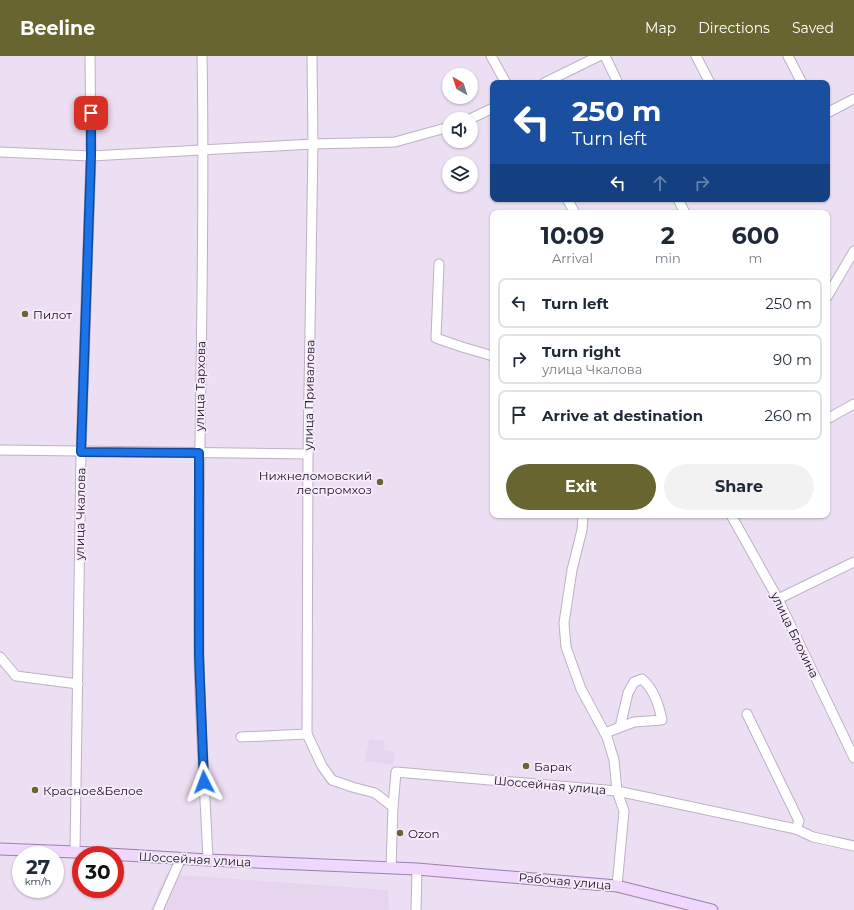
<!DOCTYPE html>
<meta charset="utf-8">
<style>
body{margin:0;font-family:Montserrat,sans-serif;background:#f2f2f3;color:#1f2937;height:100vh;display:flex;flex-direction:column;font-size:15px;white-space:nowrap}
*{box-sizing:border-box;margin:0}
p{font-size:13px;color:#747a83}
.icon{flex:none;width:22px;height:22px;fill:none;stroke:currentColor;stroke-width:2;stroke-linecap:round;stroke-linejoin:round}
.map{position:relative;flex:1;overflow:hidden}
.details{position:absolute;left:490px;top:154px;width:340px;height:308px;display:flex;flex-direction:column;background:#fff;border-radius:8px;box-shadow:0 1px 3px #0004}
.details>*{flex:none}
.hud{position:absolute;left:490px;top:24px;width:340px;height:122px;border-radius:8px;box-shadow:0 1px 3px #0004;background:#1a4fa0;color:#fff;overflow:hidden}
.needle{width:26px;rotate:321deg}
.fabs{position:absolute;left:442px;top:12px;display:grid;gap:8px}
.fabs a{display:grid;place-items:center;width:36px;height:36px;border-radius:50%;background:#fff;box-shadow:0 1px 3px #0004;font-size:20px}
.speed{position:absolute;left:12px;top:790px;display:flex;gap:8px;font-size:20px;font-weight:700;text-align:center}
.speed>*{display:grid;place-content:center;width:52px;height:52px;border-radius:50%;background:#fff;box-shadow:0 1px 3px #0004;line-height:1}
.speed small{font-size:10px;font-weight:400}
.speed .limit{border:6px solid #d22;background:#fff;color:#111}
.pin{position:absolute;display:grid;place-items:center;width:34px;height:34px;color:#fff;margin:-17px;border-radius:8px;box-shadow:0 2px 6px #0006}
.me{position:absolute;width:44px;margin:-22px;rotate:357deg;stroke-linejoin:round;filter:drop-shadow(0 0 3px #0008)}
.turn{display:flex;align-items:center;gap:14px;height:84px;padding:0 16px;font-size:18px}
.turn .icon{width:52px;height:52px;stroke-width:2.5}
.turn b{display:block;font-size:28px;line-height:34px}
.lanes{display:flex;align-items:center;height:38px;padding:0 16px;background:#0003;justify-content:center;gap:20px;direction:ltr}
.lanes .off{opacity:.35}
.eta{display:flex;justify-content:space-evenly;align-items:center;height:68px;text-align:center}
.eta b{font-size:24px;font-weight:700;line-height:28px}
.cta{display:flex;gap:8px;margin-top:auto;padding:8px 16px}
.cta a{flex:1;height:46px;border-radius:24px;background:#696531;color:#fff;font-size:16px;font-weight:700;line-height:46px;text-align:center}
.cta a+a{background:#f2f2f3;color:#1f2937}
ul{padding:0;list-style:none}
li{display:flex;align-items:center;gap:12px;height:50px;margin:0 8px 6px;padding:0 8px;border:2px solid #e0e1e3;border-radius:8px}
li div{flex:1}
li b{display:block;font-size:15px}
li em{font-style:normal}
header{display:flex;align-items:center;gap:24px;box-sizing:border-box;height:56px;padding:0 20px;background:#696531;color:#fff}
header strong{font-size:19px}
nav{display:flex;gap:22px;margin-inline-start:auto;font-size:14px}
.map>svg:first-child{display:block}
.built{fill:#e7d5f0}
.lines{fill:none;stroke-linecap:round;stroke-linejoin:round}
.minor-casing{stroke:#bdb0c4;stroke-width:11}
.major-casing{stroke:#9c80ab;stroke-width:13}
.minor{stroke:#fff;stroke-width:9}
.major{stroke:#f0d7fc;stroke-width:11}
.route-casing{stroke:#114b97;stroke-width:10}
.route{stroke:#1a73e8;stroke-width:7}
.poi-dot{fill:#696531;stroke:#f8edfe;stroke-width:1.5}
.labels{text-anchor:middle;dominant-baseline:central;stroke-width:3.5;stroke-linejoin:round;paint-order:stroke}
.poi-label{font-size:12px;fill:#141017;stroke:#f8edfe;text-anchor:start}
.street-label{font-size:12px;fill:#141017;stroke:#f8edfe}
</style>
<header>
<strong>Beeline</strong>
<nav><a>Map</a><a>Directions</a><a>Saved</a></nav>
</header>
<div class="map">
<svg width="854" height="854" viewBox="0 0 854 854">
<rect width="100%" height="100%" fill="#eddff3"/>
<g class="built">
<path d="M369,683l16,2 -1,9 11,2 -2,13 -28,-4z"/>
<path d="M166,818l222,16 1,20h-239z"/>
</g>
<g class="lines">
<g class="minor-casing">
<g id="minor">
<path d="M202,0c4,199 -5,399 -3,598 1,69 6,138 9,206"/>
<path d="M491,0l15,27"/>
<path d="M605,0l13,27"/>
<path d="M696,0l14,27"/>
<path d="M788,0l14,27"/>
<path d="M544,27l55,-27"/>
<path d="M827,57l27,-14"/>
<path d="M470,63l23,-11"/>
<path d="M0,96l91,4 222,-12 82,-2 54,-15"/>
<path d="M567,143l8,14"/>
<path d="M678,143l7,14"/>
<path d="M439,208l-3,74 26,9 31,9"/>
<path d="M827,241l27,-46"/>
<path d="M827,363l27,-15"/>
<path d="M0,394l308,4"/>
<path d="M583,459l-1,15 -10,40 -8,53 2,24 15,42 26,48 7,23 3,31 7,20 -7,75"/>
<path d="M731,459l47,84 76,159"/>
<path d="M778,543l76,-37"/>
<path d="M0,601l16,19 62,8"/>
<path d="M747,658l52,107 -3,8"/>
<path d="M605,677l29,-11 28,-2c-3,-15 -8,-31 -20,-41l-8,3 -6,11 -8,34"/>
<path d="M307,678l1,-280 5,-310 -1,-88"/>
<path d="M241,681l66,-3 15,32 10,14 20,7 23,6 18,14"/>
<path d="M75,796l6,-400 10,-296 -1,-100"/>
<path d="M391,812l2,-61 3,-35 221,19 179,38 17,8 41,9"/>
<path d="M158,854l23,-52"/>
<path d="M416,854l1,-41"/>
</g>
</g>
<g class="major-casing">
<path id="major" d="M0,793l75,3 133,8 209,9 200,17 95,24"/>
</g>
<use href="#minor" class="minor"/>
<use href="#major" class="major"/>
</g>
<g class="lines">
<g class="route-casing">
<path id="route" d="M91,57v43l-10,296 118,1v203l5,126"/>
</g>
<use href="#route" class="route"/>
</g>
<g class="poi-dot">
<circle cx="25" cy="258" r="4"/>
<circle cx="380" cy="426" r="4"/>
<circle cx="526" cy="710" r="4"/>
<circle cx="35" cy="734" r="4"/>
<circle cx="400" cy="777" r="4"/>
</g>
<g class="labels">
<g class="poi-label">
<text x="33" y="258">Пилот</text>
<text x="372" y="419" text-anchor="end">Нижнеломовский<tspan x="372" dy="14">леспромхоз</tspan></text>
<text x="534" y="710">Барак</text>
<text x="43" y="734">Красное&amp;Белое</text>
<text x="408" y="777">Ozon</text>
</g>
<g class="street-label">
<text transform="translate(200 330) rotate(-89)">улица Тархова</text>
<text transform="translate(309 339) rotate(-89)">улица Привалова</text>
<text transform="translate(80 458) rotate(-89)">улица Чкалова</text>
<text transform="translate(795 579) rotate(64)">улица Блохина</text>
<text transform="translate(550 729) rotate(5)">Шоссейная улица</text>
<text transform="translate(195 803) rotate(3)">Шоссейная улица</text>
<text transform="translate(565 825) rotate(5)">Рабочая улица</text>
</g>
</g>
</svg>
<div class="fabs">
<a><svg class="needle" viewBox="-14 -14 28 28"><path d="M0-13l5 13h-10z" fill="#e53935"/><path d="M0 13l5-13h-10z" fill="#747a83"/></svg></a>
<a><svg class="icon" aria-label="sound" viewBox="0 0 24 24"><path d="M4 9h4l5-4v14l-5-4H4zM17 9q2 3 0 6"/></svg></a>
<a><svg class="icon" aria-label="layers" viewBox="0 0 24 24"><path d="M12 4l9 5-9 5-9-5zM3 14l9 5 9-5"/></svg></a>
</div>
<div class="speed"><div>27<small>km/h</small></div><div class="limit">30</div></div>
<div class="pin" style="left:91px;top:57px;background:#d93025"><svg class="icon" aria-label="arrive" viewBox="0 0 24 24"><path d="M6 21V4h12l-3 4 3 4H6"/></svg></div>
<svg class="me" style="left:204px;top:726px" viewBox="-20 -20 40 40"><path d="M0-17L14 15 0 8-14 15z" fill="#1a73e8" stroke="#fff" stroke-width="4"/></svg>
<div class="hud">
<div class="turn"><svg class="icon" aria-label="left" viewBox="0 0 24 24"><path d="M17 20v-9H6M10 6l-5 5 5 5"/></svg><div><b>250 m</b>Turn left</div></div>
<div class="lanes"><svg class="icon" aria-label="left" viewBox="0 0 24 24"><path d="M17 20v-9H6M10 6l-5 5 5 5"/></svg><svg class="icon off" aria-label="ahead" viewBox="0 0 24 24"><path d="M12 20V5M6 11l6-6 6 6"/></svg><svg class="icon off" aria-label="right" viewBox="0 0 24 24"><path d="M7 20v-9h11M14 6l5 5-5 5"/></svg></div>
</div>
<section class="details">
<div class="eta">
<div><b>10:09</b><p>Arrival</p></div>
<div><b>2</b><p>min</p></div>
<div><b>600</b><p>m</p></div>
</div>
<ul>
<li><svg class="icon" aria-label="left" viewBox="0 0 24 24"><path d="M17 20v-9H6M10 6l-5 5 5 5"/></svg><div><b>Turn left</b></div><em>250 m</em></li>
<li><svg class="icon" aria-label="right" viewBox="0 0 24 24"><path d="M7 20v-9h11M14 6l5 5-5 5"/></svg><div><b>Turn right</b><p>улица Чкалова</p></div><em>90 m</em></li>
<li><svg class="icon" aria-label="arrive" viewBox="0 0 24 24"><path d="M6 21V4h12l-3 4 3 4H6"/></svg><div><b>Arrive at destination</b></div><em>260 m</em></li>
</ul>
<div class="cta"><a>Exit</a><a>Share</a></div>
</section>
</div>
